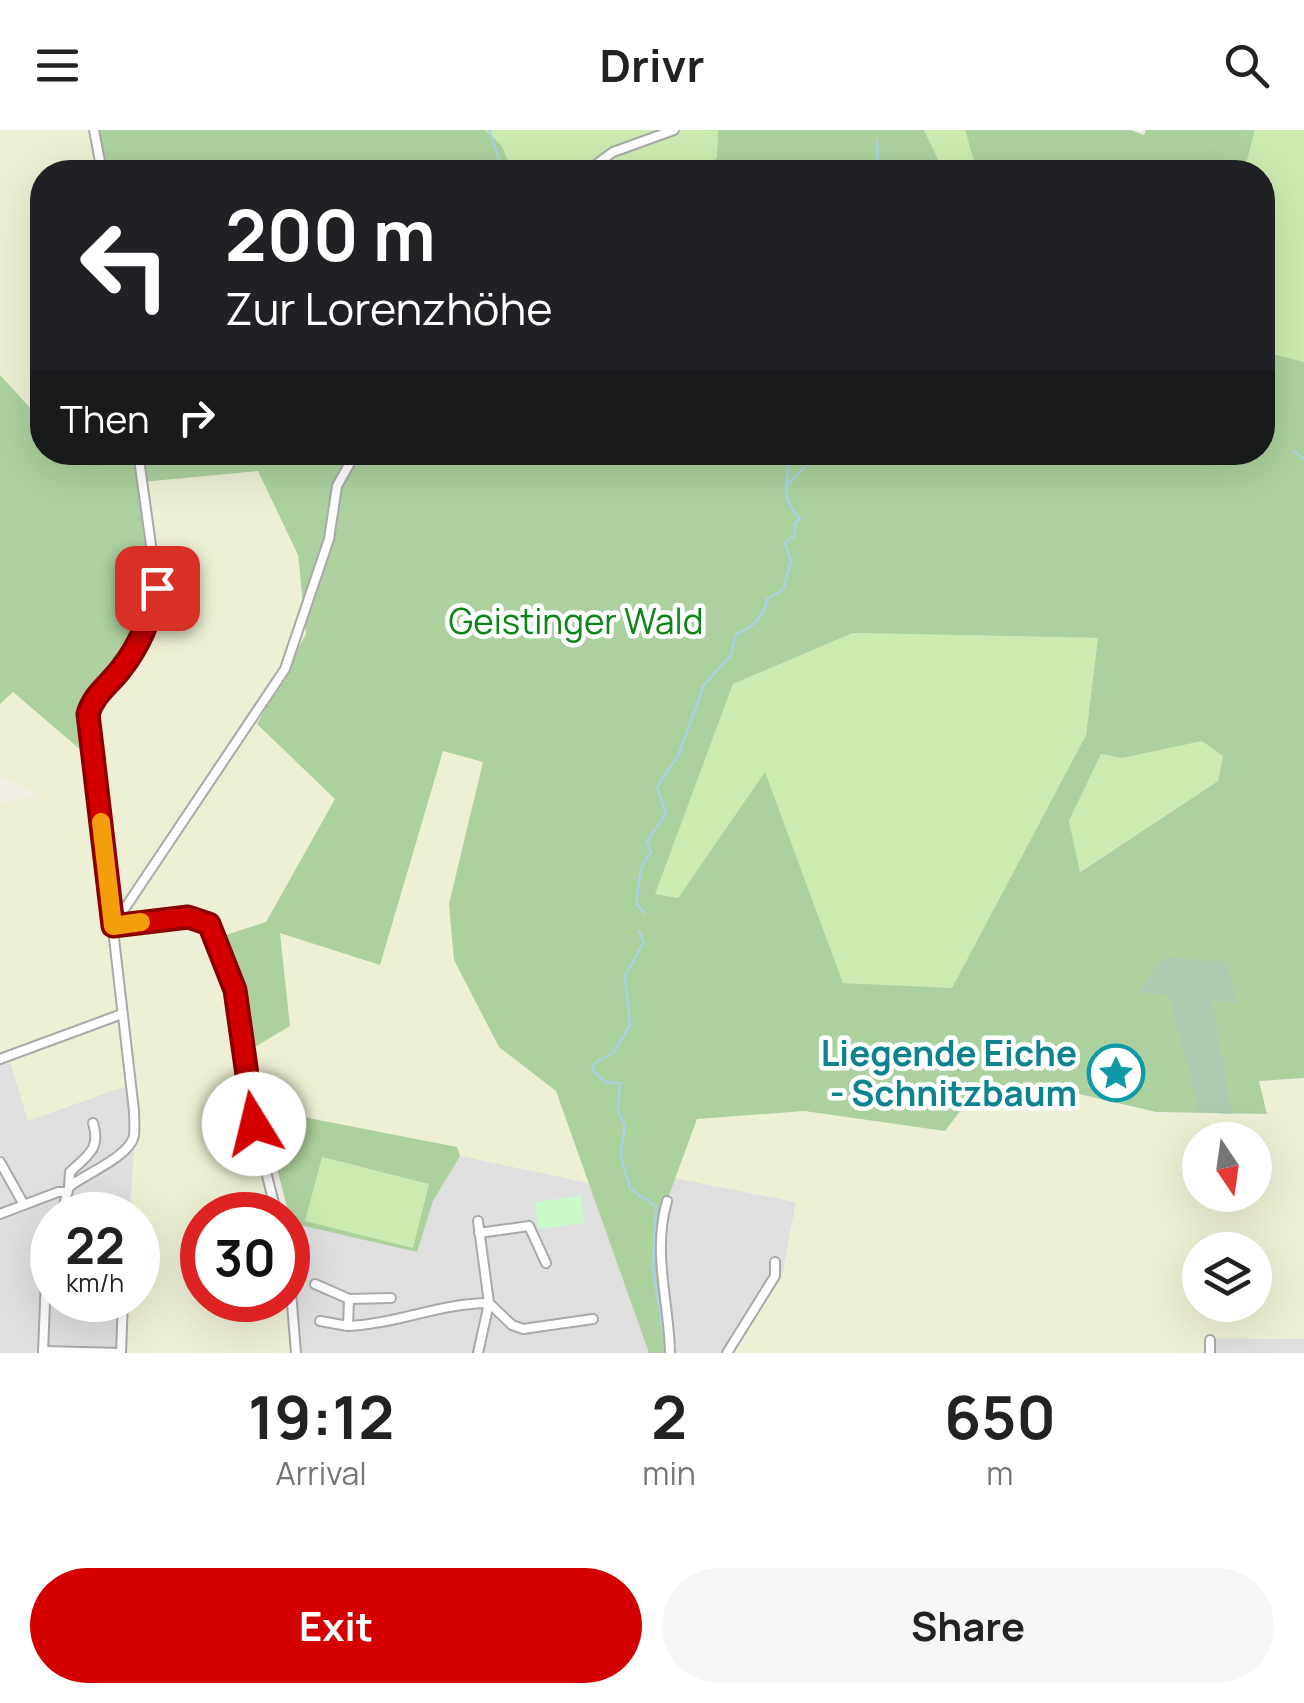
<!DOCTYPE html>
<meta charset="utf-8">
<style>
body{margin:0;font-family:Manrope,sans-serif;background:#f6f6f6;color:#222;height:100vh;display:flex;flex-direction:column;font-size:38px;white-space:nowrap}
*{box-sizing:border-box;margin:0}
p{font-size:32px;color:#767676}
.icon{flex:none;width:55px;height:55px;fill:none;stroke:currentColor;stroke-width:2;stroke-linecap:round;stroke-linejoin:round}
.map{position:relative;height:1223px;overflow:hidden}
.panel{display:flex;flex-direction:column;background:#fff;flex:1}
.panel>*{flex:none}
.banner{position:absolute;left:30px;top:30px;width:1245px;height:305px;border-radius:40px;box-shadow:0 10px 40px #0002;background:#202124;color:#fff;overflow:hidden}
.needle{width:65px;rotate:167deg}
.controls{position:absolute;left:1182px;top:992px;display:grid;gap:20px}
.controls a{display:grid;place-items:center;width:90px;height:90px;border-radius:50%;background:#fff;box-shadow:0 10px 40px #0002;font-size:50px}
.speed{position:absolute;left:30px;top:1062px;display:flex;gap:20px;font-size:50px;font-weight:700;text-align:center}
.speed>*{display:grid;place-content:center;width:130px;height:130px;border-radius:50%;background:#fff;box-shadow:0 10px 40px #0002;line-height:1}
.speed small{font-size:25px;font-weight:400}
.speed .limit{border:15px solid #d22;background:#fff;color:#111}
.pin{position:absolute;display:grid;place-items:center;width:85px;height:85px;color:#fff;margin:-42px;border-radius:20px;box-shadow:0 5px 15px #0006}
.me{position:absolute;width:110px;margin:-55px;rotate:351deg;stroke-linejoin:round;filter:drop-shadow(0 0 8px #0008)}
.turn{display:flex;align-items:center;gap:35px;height:210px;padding:0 30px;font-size:45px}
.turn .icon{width:130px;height:130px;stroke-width:2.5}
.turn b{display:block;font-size:70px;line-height:85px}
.then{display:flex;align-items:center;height:95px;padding:0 30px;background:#0003;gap:20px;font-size:38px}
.eta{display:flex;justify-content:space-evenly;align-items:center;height:170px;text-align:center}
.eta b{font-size:60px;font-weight:700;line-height:70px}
.primary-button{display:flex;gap:20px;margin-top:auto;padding:20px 30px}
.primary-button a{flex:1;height:115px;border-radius:60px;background:#d40000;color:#fff;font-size:40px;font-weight:700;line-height:115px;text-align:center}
.primary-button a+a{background:#f6f6f6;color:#222}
header{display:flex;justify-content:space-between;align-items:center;height:130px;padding:0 30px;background:#fff;font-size:45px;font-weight:700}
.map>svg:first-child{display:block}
.residential{fill:#e0dfdf}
.farmland{fill:#eef0d5;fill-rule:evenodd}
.grass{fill:#cdebb0}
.forest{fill:#add19e;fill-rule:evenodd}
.cemetery{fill:#aacbaf}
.park{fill:#c8facc}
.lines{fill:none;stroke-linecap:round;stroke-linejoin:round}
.stream{stroke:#aad3df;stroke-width:2.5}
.street-casing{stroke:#a9a9a9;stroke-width:12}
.street{stroke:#fff;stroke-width:8}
.route-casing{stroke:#8a0000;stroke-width:25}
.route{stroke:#d40000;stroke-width:18}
.slow{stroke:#f59e0b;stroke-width:18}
.labels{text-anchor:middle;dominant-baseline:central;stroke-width:9;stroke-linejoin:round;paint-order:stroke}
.park-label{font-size:35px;fill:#0c8416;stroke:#fff}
.culture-label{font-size:35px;font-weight:bold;fill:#0d838f;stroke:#fff;text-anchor:end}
</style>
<header><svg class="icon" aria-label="menu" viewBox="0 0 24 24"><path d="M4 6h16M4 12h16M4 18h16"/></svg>Drivr<svg class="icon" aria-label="search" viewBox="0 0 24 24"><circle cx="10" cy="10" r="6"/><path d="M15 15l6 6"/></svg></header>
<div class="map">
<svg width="1304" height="1223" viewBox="0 0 1304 1223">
<rect width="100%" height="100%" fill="#f2efe9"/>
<g class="residential">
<path d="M8,928l122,27 5,49 -5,81h-78v85h74l-2,53h-124v-292z"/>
<path d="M265,983l324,70 60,170h-350l-8,-93v-37z"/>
<path d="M674,1048l122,24 -13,70 -51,81h-62l-9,-136z"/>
<path d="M1207,1208l97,1v14h-97z"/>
</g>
<g class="farmland">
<path d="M0,0h94l8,42h-60v249l-42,-46z"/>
<path d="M258,341l40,84 8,79 -49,90 78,75 -69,123 24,104 -10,-94 99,32 64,-214 41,12 -35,142 50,143 57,43 33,93 -129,-27 -4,-9 -194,-38 -38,9 28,-5 25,102h-75v85h86v-44l5,97h-169l2,-53h12v-85h-8l5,-81 -6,-49 -101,36 -19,-62 -9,2v-258l39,-8 -39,-19v-72l13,-13 82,72 4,-49 43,-232z"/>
<path d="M1304,949v260l-97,-1v15h-475l51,-81 13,-70 -122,-24 22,-59 108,-8 141,20 35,-46 65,1 110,27 112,1 -9,-33zM1200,1010h55v55h-55zM1200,1120h55v55h-55z"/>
</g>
<g class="grass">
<path d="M485,0h233l-1,27 -14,15h-190l-12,-26z"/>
<path d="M924,0h41l12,42h-33z"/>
<path d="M1255,0h49v232l-41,-11 -1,-179h-18z"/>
<path d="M853,503l245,5 -12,97 -134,254 -109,-6 -78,-210 -87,125 -24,-4 79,-210z"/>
<path d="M1202,610l21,16 -5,25 -139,91 -10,-51 32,-67 21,4z"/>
<path d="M321,1027l109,27 -17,65 -108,-28z"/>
</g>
<g class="forest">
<path d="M94,0h391l16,15 12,27h-411z"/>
<path d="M718,0h206l20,42h-241l14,-15z"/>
<path d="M965,0h166l13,5 2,-5h109l-11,42h-267z"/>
<path d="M1263,221l41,11v716l-45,3 8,33 -111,-2 -111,-26 -65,-1 -35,46 -141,-20 -107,8 -36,98 9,136h-21l-93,-262 -57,-44 -45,-87 -5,-56 34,-142 -40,-11 -63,214 -100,-32 10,93 -47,28 -8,-64 -19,-52 50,-16 69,-123 -78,-75 49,-90 -8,-79 -40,-84 -116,11 13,83 -2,47 -33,60 -15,14 -6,28 8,47 -11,2 -83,-71 -13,12v-329l42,46v31h1220zM853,503l245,5 -12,97 -134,253 -109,-5 -78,-211 -87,126 -23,-4 78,-210zM1202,611l21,15 -5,25 -138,91 -11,-51 32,-67 21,4z"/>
<path d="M262,979l195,38 3,9 -27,45 -16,51 -126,-29zM322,1027l107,27 -16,64 -108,-27z"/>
</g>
<path class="cemetery" d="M1166,826l61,7 10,40 -25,-2 20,113 -33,-2 -30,-116 -32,-4z"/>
<path class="park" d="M581,1066l3,27 -46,6 -3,-27z"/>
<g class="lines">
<g class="stream">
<path d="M489,0l14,42"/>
<path d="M877,11l1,31"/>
<path d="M1294,321l10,8"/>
<path d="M785,358l33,-36"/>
<path d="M645,783l-9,-9 5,-36 10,-16 -4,-11 19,-27 -9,-27 21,-31 26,-71 27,-30 5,-21c15,-5 30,-19 31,-35l16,-9 8,-28 -6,-19 10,-8v-12l5,-4c-25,-24 -5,-40 -16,-67"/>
<path d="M639,801l5,11 -19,34 5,49 -16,27 -19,11 -3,7 13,12 15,1 -2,29c12,17 3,24 3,42 0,12 8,23 9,35l26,17 -3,62 13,84"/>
</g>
<g class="street-casing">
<g id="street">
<path d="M94,0l8,42"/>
<path d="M586,42l27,-20 61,-22"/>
<path d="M113,796l172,-257 44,-130 8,-53 19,-34"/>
<path d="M113,796c27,-4 73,-18 96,-1l26,65 15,119 27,106"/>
<path d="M0,929l122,-45"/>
<path d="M0,1032l23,41"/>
<path d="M69,1057l1,-15c18,-17 31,-23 23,-49"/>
<path d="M667,1071c-15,52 2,100 3,152"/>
<path d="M0,1084l58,-22h8"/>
<path d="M61,1085l8,-28c16,-13 60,-30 65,-51 1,-7 0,-17 0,-25l-46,-397 7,-18 25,-24 24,-40 13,-44 -19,-136"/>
<path d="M478,1091l11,82 -11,50"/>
<path d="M479,1103l50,-7 17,37"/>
<path d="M288,1125l8,98"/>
<path d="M315,1154l34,15"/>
<path d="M391,1168l-42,1 -1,27c48,-2 93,-23 141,-23l23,22 11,4 70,-10"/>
<path d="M320,1191l28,5"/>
<path d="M1210,1210v13"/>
<path d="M43,1221l78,2"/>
<path d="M43,1223l3,-76 6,-28"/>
<path d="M121,1223l2,-53"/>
<path d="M727,1223l48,-77v-14"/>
</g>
</g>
<use href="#street" class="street"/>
</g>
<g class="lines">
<g class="route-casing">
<path id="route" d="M157,458c-6,29 -17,57 -36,81 -12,16 -27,25 -33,45l25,212 75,-9 21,7 26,66 19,134"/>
</g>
<use href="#route" class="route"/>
<path class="slow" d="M101,692l12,104 28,-4"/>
</g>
<defs>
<g id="sight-ring" transform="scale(2.875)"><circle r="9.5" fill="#fff" stroke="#0f9aa8" stroke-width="1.5"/><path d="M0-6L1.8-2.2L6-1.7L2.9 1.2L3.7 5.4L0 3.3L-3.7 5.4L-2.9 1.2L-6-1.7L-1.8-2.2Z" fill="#0f9aa8"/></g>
</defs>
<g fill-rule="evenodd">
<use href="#sight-ring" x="1116" y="943"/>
</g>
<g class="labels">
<g class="park-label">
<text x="576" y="491">Geistinger Wald</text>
</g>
<g class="culture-label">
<text x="1077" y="923">Liegende Eiche<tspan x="1077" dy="40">- Schnitzbaum</tspan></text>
</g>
</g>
</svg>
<div class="controls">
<a><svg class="needle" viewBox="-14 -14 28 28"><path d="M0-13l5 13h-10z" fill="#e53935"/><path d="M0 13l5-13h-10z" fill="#767676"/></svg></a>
<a><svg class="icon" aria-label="layers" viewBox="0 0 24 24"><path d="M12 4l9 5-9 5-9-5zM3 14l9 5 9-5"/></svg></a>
</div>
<div class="speed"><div>22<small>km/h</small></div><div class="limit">30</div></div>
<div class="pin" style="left:157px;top:458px;background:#d93025"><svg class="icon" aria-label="arrive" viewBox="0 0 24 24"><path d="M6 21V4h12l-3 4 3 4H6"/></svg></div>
<svg class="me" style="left:254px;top:994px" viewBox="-20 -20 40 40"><circle r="19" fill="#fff"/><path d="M0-13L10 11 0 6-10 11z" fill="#d40000"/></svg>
<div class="banner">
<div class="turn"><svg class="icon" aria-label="left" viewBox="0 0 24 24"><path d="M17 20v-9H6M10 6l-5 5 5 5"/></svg><div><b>200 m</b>Zur Lorenzhöhe</div></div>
<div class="then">Then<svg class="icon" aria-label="right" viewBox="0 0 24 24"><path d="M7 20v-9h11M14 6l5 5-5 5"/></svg></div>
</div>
</div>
<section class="panel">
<div class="eta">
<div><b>19:12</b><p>Arrival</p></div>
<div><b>2</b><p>min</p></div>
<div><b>650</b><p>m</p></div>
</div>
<div class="primary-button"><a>Exit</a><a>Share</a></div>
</section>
